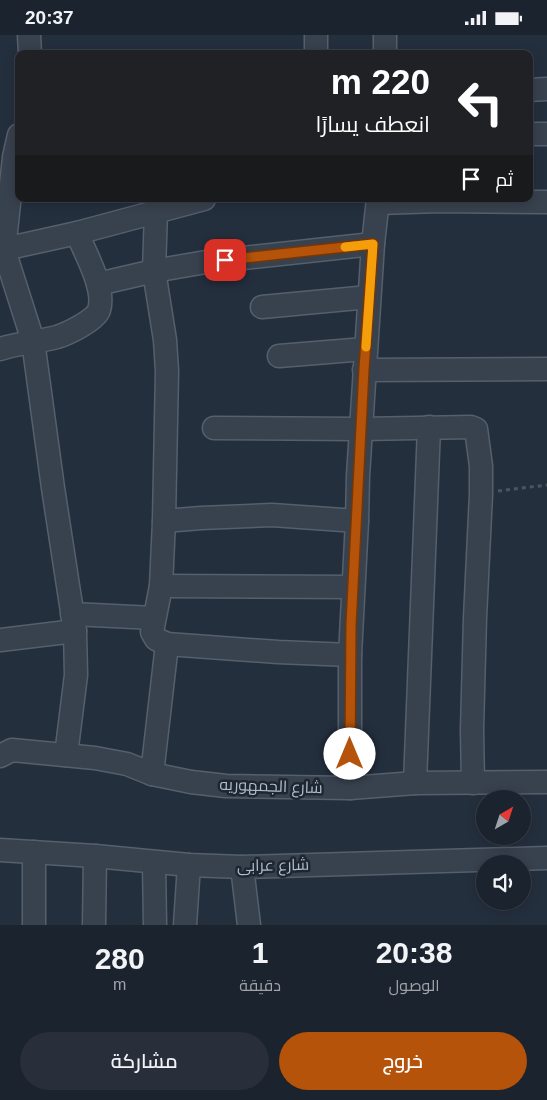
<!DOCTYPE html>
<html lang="ar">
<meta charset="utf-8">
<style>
body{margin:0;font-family:Arial,Cairo,sans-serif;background:#282f3a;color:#f1f3f6;direction:rtl;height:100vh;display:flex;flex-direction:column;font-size:19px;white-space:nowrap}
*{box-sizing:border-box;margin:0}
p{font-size:16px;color:#a0a4aa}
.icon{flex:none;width:28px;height:28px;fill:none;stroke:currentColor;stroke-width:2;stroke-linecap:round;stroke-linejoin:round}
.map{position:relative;height:890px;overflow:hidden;direction:ltr}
.sheet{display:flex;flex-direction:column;background:#1b232e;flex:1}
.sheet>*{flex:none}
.top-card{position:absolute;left:15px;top:15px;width:518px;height:152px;border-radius:10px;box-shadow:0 2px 12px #0003,0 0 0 1px #39404a;direction:rtl;background:#202124;color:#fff;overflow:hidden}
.needle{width:32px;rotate:39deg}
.controls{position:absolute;left:476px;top:755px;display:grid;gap:10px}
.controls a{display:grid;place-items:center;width:55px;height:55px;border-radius:50%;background:#1b232e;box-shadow:0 2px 12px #0003,0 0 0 1px #39404a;font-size:25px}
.pin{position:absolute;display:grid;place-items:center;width:42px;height:42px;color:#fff;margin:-21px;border-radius:10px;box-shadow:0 2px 8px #0006}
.me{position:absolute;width:55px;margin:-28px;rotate:0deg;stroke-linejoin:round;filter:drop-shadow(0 0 4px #0008)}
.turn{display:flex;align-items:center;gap:18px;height:105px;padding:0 20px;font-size:22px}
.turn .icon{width:65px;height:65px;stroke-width:2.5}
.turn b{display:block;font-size:35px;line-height:42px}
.then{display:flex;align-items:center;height:48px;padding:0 20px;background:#0003;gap:10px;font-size:19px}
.eta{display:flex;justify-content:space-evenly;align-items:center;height:85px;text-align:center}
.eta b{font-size:30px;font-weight:600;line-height:35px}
.cta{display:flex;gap:10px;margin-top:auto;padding:10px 20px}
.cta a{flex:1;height:58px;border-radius:30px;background:#b45309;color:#fff;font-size:20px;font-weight:600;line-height:58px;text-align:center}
.cta a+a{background:#282f3a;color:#f1f3f6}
.status{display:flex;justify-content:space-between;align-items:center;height:35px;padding:0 25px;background:#1b232e;direction:ltr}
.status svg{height:14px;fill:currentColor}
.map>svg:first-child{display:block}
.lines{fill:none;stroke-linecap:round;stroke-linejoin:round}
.minor-casing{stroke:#565f6c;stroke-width:25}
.path{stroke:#44595c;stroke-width:3;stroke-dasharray:4 4;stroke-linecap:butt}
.minor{stroke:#38414e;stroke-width:22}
.route-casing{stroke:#753606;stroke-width:12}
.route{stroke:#b45309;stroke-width:9}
.slow{stroke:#f59e0b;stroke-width:9}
.labels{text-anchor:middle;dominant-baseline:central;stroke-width:5;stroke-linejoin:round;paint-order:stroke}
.street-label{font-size:16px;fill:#b4bcc9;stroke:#1d2633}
</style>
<div class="status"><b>20:37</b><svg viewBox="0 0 49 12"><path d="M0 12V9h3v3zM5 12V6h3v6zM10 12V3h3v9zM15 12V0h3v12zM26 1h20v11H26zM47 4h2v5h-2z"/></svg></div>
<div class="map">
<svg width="547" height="890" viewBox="0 0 547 890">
<rect width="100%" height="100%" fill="#242f3e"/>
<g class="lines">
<g class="minor-casing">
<g id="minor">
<path d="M29,0l1,19"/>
<path d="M316,0v19"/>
<path d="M385,19v-19"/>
<path d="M529,55l18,-1"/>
<path d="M529,99h18"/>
<path d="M19,100l-5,22 -10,93 29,91 20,147 22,143 1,44 -10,80"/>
<path d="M378,168l62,-2 107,1"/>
<path d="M156,176l-2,60 11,69 2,31 -3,150 -3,65 -9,46 4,7 11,5 111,8 72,3"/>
<path d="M0,215l77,-17 127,-34"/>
<path d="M98,249l56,-13 52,-9 167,-18"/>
<path d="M262,272l107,-10"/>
<path d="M0,314c18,-6 38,-7 57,-12 10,-3 39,-17 42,-27 7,-21 -14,-57 -22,-77"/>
<path d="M279,321l86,-7"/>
<path d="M364,335l183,-1"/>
<path d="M214,393l147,1 110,-2 5,2 5,37v28l-6,124 -3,112 1,53"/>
<path d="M164,486l37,-3 71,-3 85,6"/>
<path d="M161,551l192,1"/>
<path d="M72,579l82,4"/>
<path d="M0,605l75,-9"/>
<path d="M0,721l12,-6 83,8 32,6 25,10 39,8 35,4 124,2 65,-5 132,-1"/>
<path d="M152,739l15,-130"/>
<path d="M415,748l14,-356"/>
<path d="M350,753v-133l7,-134 1,-45 15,-232 5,-45"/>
<path d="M0,815l95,6 94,9 53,2 305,-9"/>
<path d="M34,817v73"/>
<path d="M154,828l1,62"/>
<path d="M242,832l7,58"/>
<path d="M94,890l1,-69"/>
<path d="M185,890l4,-60"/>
</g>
</g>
<path class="path" d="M498,456l49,-6"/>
<use href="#minor" class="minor"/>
</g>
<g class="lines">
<g class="route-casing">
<path id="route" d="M225,225l148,-16 -9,125 -13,256 -1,129"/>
</g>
<use href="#route" class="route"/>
<path class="slow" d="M345,212l28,-3 -7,103"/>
</g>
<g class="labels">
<g class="street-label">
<text transform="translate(271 751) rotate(2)">شارع الجمهوريه</text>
<text transform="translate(273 830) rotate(-1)">شارع عرابى</text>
</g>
</g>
</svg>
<div class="controls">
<a><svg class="needle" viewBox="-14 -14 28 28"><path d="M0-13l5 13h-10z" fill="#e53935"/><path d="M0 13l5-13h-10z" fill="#a0a4aa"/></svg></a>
<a><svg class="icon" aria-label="sound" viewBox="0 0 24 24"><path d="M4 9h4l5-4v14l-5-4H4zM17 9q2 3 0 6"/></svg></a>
</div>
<div class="pin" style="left:225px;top:225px;background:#d93025"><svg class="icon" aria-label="arrive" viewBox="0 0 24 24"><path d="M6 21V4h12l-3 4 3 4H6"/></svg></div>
<svg class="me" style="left:350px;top:719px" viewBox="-20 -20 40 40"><circle r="19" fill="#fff"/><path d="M0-13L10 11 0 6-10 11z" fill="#b45309"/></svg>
<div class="top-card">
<div class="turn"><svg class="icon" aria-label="left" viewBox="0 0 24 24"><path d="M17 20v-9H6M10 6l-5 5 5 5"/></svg><div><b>220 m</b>انعطف يسارًا</div></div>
<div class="then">ثم<svg class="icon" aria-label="arrive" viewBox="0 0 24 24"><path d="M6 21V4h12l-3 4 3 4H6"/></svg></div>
</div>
</div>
<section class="sheet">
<div class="eta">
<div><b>20:38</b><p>الوصول</p></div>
<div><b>1</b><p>دقيقة</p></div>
<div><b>280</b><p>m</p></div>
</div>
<div class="cta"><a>خروج</a><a>مشاركة</a></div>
</section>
